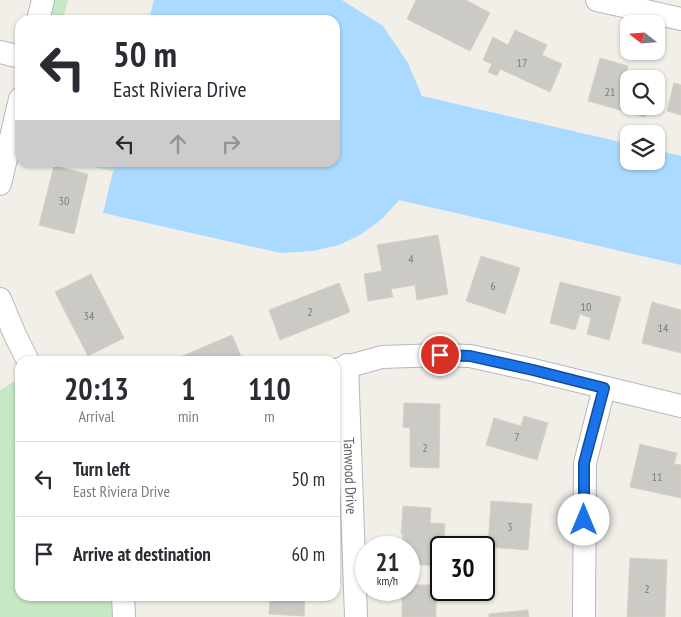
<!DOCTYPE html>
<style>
body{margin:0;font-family:"PT Sans Narrow",sans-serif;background:#f7f7f7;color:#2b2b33;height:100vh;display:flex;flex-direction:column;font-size:19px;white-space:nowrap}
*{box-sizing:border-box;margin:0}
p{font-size:16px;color:#7c7c81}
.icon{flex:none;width:28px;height:28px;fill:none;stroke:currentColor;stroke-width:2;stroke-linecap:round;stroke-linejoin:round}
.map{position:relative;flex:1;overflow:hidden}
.details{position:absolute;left:15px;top:356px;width:325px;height:245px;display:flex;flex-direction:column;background:#fff;border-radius:15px;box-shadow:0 1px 4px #0004}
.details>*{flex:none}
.guide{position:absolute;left:15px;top:15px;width:325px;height:152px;border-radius:15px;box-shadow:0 1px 4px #0004;background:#fff;color:#2b2b33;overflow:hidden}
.needle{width:32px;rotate:287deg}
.fabs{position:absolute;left:620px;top:15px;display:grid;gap:10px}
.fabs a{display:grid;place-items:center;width:45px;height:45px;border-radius:10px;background:#fff;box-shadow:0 1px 4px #0004;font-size:25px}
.speed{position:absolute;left:355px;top:536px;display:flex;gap:10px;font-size:25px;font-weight:700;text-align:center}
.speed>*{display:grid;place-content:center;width:65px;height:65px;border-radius:50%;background:#fff;box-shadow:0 1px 4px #0004;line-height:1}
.speed small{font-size:12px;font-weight:400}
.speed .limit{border:2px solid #111;border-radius:8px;background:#fff;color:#111}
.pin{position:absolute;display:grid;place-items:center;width:42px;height:42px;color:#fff;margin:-21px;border:2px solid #fff;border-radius:50%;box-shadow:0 1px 5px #0007}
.me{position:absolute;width:55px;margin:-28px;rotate:0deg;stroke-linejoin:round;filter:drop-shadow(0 0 4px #0008)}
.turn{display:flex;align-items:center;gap:18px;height:105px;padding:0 15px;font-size:22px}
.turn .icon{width:65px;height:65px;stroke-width:2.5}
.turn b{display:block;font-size:35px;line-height:42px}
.lanes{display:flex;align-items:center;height:48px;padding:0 15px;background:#0003;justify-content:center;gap:25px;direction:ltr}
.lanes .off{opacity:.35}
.eta{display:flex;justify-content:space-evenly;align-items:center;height:85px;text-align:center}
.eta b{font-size:30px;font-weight:700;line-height:35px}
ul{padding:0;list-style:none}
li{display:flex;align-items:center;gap:15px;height:75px;padding:0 15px;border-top:1px solid #e1e1e2}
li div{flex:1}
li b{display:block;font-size:19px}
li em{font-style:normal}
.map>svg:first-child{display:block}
.green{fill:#c5e8c5}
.water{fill:#aadaff}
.building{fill:#cccac5;stroke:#d6d1c6}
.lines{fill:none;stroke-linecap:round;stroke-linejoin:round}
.minor-casing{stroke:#b5b8bc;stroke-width:24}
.minor{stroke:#fff;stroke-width:22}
.route-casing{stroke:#114b97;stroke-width:12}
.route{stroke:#1a73e8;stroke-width:9}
.labels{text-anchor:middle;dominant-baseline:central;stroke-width:4.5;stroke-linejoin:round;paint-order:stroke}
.number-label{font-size:12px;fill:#7a7d7f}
.street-label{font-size:15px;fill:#5f6368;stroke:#fff}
</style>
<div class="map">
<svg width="681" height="617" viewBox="0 0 681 617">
<rect width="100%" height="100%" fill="#f1efe8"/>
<g class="green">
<path d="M45,0h23l-5,20h-22z"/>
<path d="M77,163h21l16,4 -2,4z"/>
<path d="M20,378v218h94l1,21h-115v-227z"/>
</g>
<path class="water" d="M154,0h188l41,26 25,37 14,33 207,48v17h27v-11l25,6v109l-282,-65 -17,19 -22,16 -21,10 -26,6 -32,2 -178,-40 12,-50 220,-1v-142h-186z"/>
<g class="building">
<path d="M416,0h50l24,13 -20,38 -63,-32z"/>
<path d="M515,30l32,15 -5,10 20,9 -12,28 -50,-23 -3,7 -9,-4 4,-8 -9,-4 10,-23 15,8z"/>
<path d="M600,58l28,8 -3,14 4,1v25h19l-3,11 -57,-16z"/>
<path d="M674,83l7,2v30l-14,-4z"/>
<path d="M54,166l34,8 -14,60 -35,-9z"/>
<path d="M438,235l10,59 -31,6 -2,-15 -24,4 2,8 -25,4 -4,-27 18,-3 -5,-26z"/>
<path d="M481,256l39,12 -15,46 -39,-13z"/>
<path d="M91,274l33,64 -36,18 -33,-64z"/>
<path d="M560,282l61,15 -12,43 -22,-6 4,-16 -11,-4 -5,16 -25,-7z"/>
<path d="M339,283l11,29 -70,28 -11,-30z"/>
<path d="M652,302l29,8v43l-39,-10z"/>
<path d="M232,335l11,26h-61l-2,-4z"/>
<path d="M404,403l36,1 -1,64 -29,-1v-39l-7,-1z"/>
<path d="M524,416l24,7 -11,37 -51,-15 8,-27 27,8z"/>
<path d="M640,444l37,9 -3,11 7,1v33l-51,-11z"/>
<path d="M491,501l41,3 -4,46 -40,-3z"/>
<path d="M403,506l28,2 -1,15 15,1 -2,24h-2v18l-32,-2v-16h-7l1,-14h-2z"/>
<path d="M630,558l37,2 -2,57h-38z"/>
<path d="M409,585h27v32h-34v-27h7z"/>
<path d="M270,596h35l-1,20 -35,-2z"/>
<path d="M528,610l1,7h-40v-3z"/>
</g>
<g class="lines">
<g class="minor-casing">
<g id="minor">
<path d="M597,0l84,19"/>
<path d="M38,20l5,-20"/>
<path d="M0,52l20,5"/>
<path d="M0,184l20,-85"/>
<path d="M0,299l15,36 13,26"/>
<path id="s1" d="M347,365l9,252"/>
<path d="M335,370l47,-13 58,-2 30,1 63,14 148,36"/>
<path d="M123,596l1,21"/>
<path d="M584,617l1,-154 19,-75"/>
</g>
</g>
<use href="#minor" class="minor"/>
</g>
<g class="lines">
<g class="route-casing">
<path id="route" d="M440,355l30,1 63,14 71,18 -20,75v57"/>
</g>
<use href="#route" class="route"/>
</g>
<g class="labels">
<g class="number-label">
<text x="522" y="62">17</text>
<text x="610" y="91">21</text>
<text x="64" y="200">30</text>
<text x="411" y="258">4</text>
<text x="493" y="285">6</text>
<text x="586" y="306">10</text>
<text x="310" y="311">2</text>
<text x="89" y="315">34</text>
<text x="663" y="327">14</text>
<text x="517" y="436">7</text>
<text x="425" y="447">2</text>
<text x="657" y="476">11</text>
<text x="510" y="526">3</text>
<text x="647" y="588">2</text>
</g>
<g class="street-label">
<text stroke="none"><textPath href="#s1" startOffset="111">Tanwood Drive</textPath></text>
</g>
</g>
</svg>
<div class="fabs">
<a><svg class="needle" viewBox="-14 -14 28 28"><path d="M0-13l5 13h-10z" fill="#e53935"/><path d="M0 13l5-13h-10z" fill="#7c7c81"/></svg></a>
<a><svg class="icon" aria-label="search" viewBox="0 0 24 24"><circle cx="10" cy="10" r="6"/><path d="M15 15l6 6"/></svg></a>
<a><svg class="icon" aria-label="layers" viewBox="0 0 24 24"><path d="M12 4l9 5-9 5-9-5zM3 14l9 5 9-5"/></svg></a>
</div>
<div class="speed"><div>21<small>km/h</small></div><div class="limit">30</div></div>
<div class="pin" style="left:440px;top:355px;background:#d93025"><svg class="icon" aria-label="arrive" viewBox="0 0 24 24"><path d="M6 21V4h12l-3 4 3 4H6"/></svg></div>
<svg class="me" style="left:584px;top:520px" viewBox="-20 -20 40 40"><circle r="19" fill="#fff"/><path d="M0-13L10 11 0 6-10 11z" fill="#1a73e8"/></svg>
<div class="guide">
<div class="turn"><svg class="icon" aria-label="left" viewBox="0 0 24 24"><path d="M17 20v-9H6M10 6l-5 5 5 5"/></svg><div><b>50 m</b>East Riviera Drive</div></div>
<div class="lanes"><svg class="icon" aria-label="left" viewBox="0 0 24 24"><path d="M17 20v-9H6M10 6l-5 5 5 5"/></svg><svg class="icon off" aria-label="ahead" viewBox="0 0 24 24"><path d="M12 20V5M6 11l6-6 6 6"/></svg><svg class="icon off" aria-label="right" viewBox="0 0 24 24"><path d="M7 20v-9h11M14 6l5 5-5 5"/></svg></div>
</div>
<section class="details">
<div class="eta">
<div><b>20:13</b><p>Arrival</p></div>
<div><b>1</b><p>min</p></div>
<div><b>110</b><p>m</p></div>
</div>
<ul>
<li><svg class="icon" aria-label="left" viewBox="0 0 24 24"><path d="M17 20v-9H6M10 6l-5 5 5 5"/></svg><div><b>Turn left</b><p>East Riviera Drive</p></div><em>50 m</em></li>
<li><svg class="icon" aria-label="arrive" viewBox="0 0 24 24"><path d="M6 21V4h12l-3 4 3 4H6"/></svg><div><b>Arrive at destination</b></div><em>60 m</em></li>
</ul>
</section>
</div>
